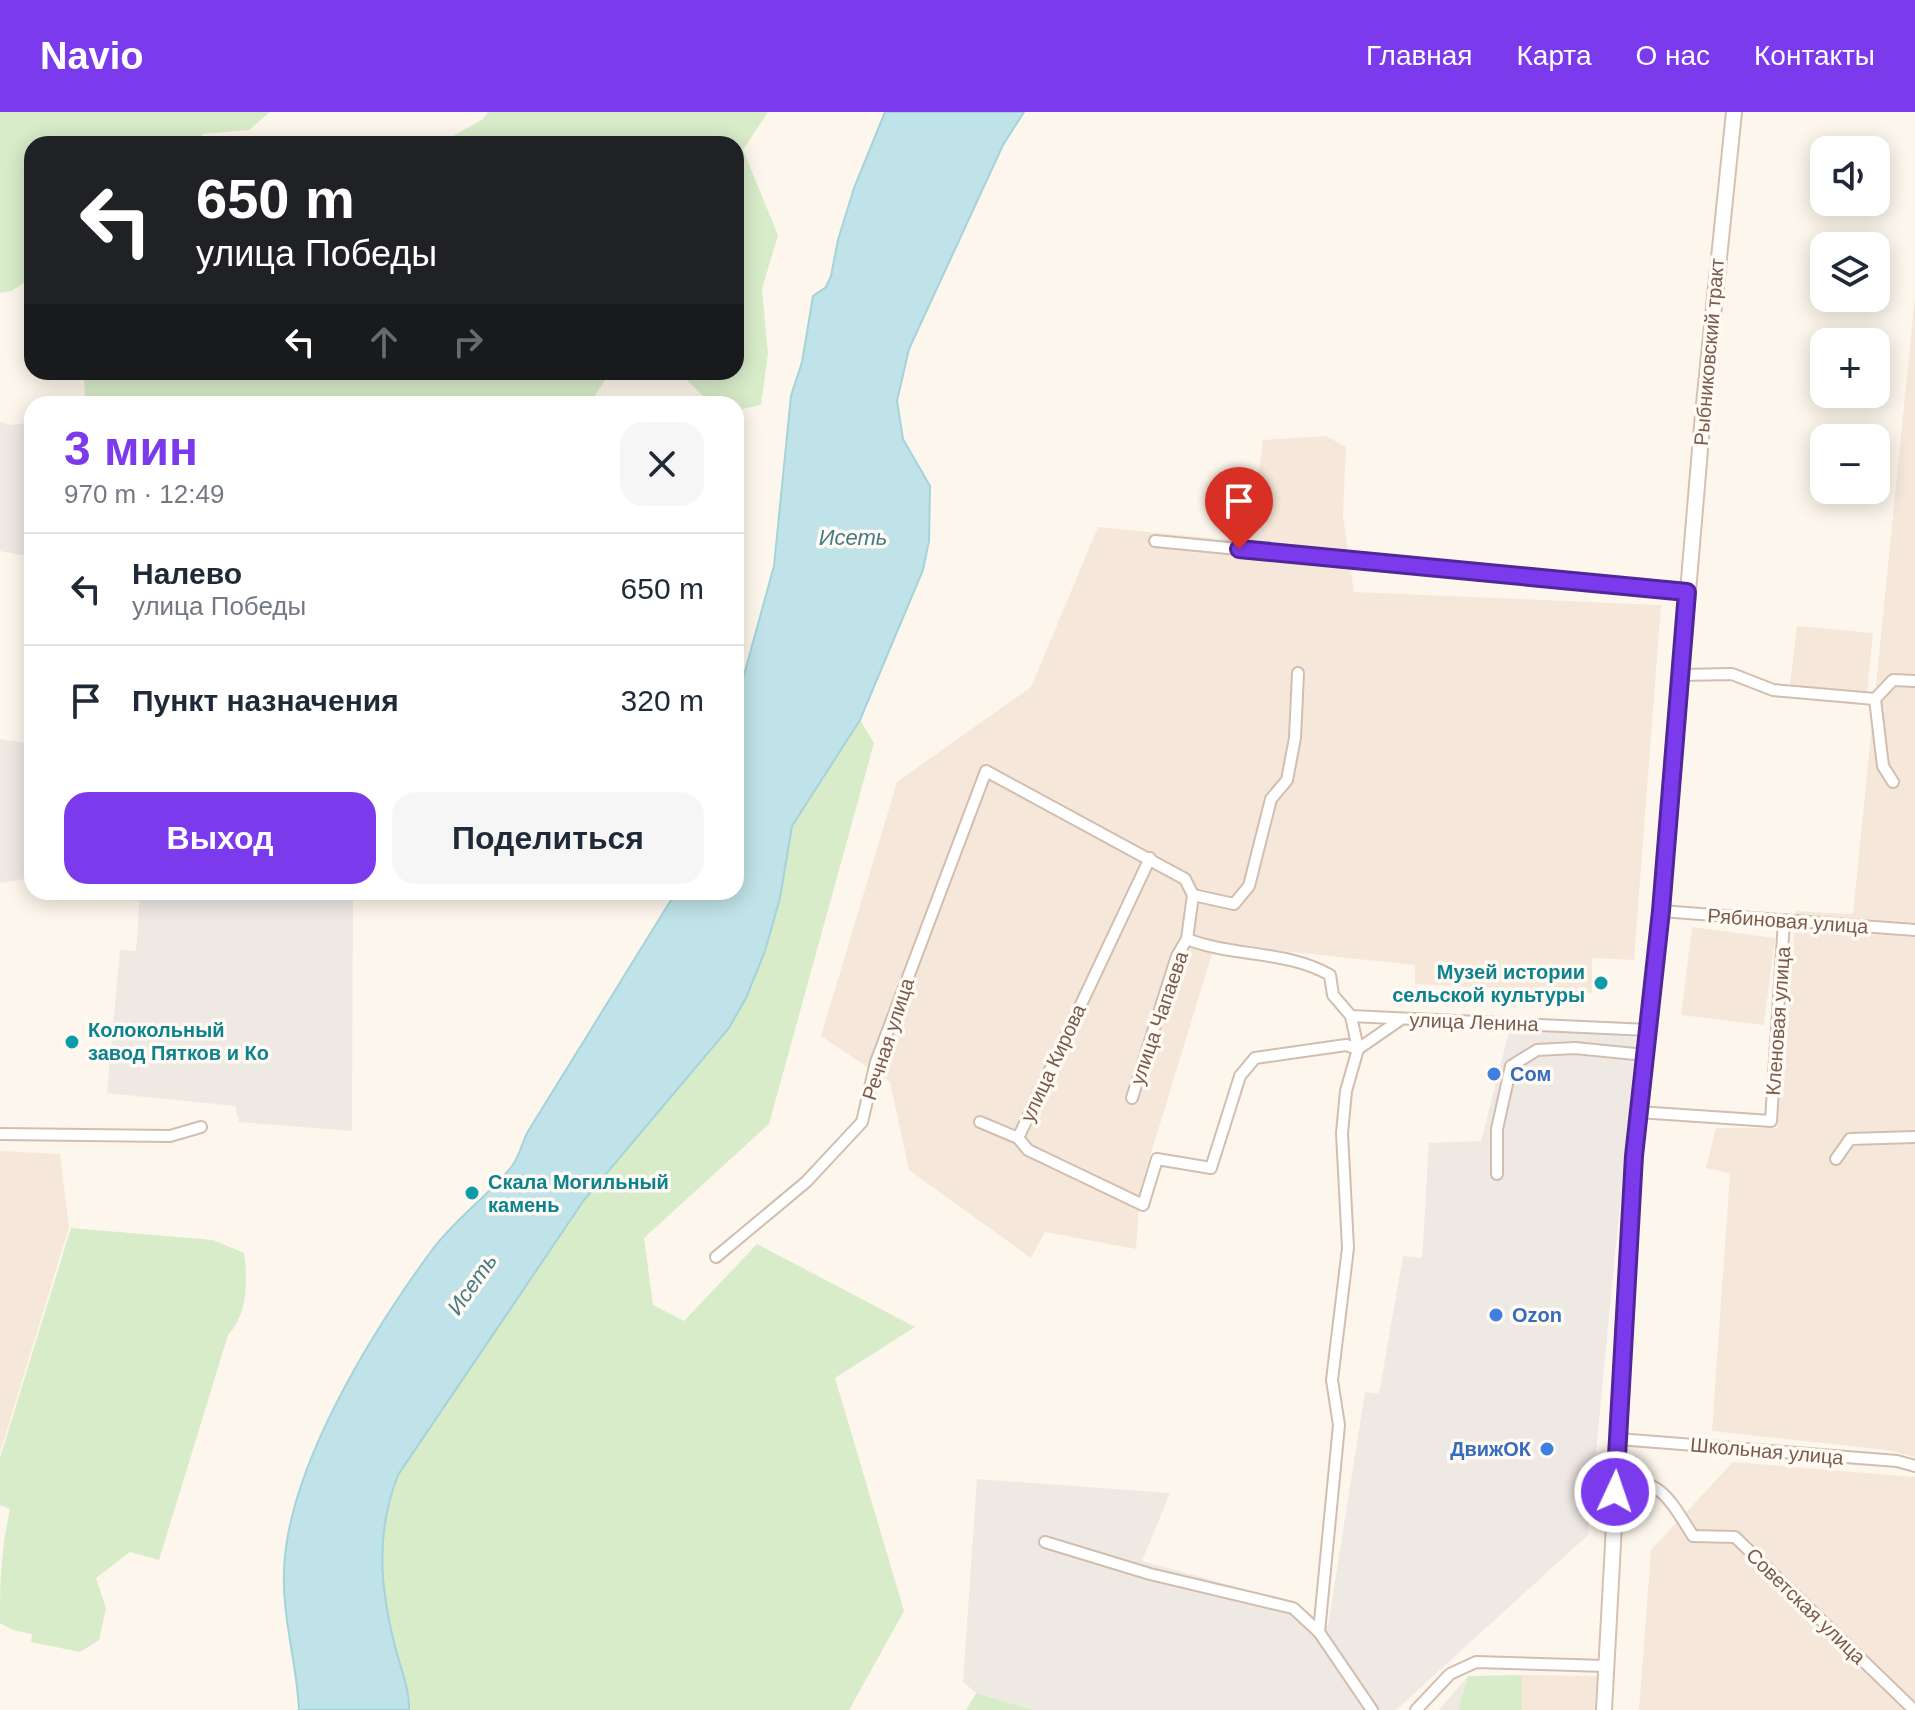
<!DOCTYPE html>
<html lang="ru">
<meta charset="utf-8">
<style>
body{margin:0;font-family:Arial,sans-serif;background:#f6f6f7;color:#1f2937;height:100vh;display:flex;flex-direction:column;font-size:30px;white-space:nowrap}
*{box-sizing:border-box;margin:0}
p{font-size:26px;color:#747a83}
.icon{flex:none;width:44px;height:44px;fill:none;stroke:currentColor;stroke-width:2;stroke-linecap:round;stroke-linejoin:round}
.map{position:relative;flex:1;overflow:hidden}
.panel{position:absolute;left:24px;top:284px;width:720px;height:504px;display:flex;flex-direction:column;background:#fff;border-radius:24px;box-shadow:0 4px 20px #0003}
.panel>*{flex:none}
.banner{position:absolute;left:24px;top:24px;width:720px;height:244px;border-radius:24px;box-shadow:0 4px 20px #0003;background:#202124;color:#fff;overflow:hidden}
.tools{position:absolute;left:1810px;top:24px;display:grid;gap:16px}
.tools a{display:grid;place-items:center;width:80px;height:80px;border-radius:16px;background:#fff;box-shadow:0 4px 20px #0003;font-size:40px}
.pin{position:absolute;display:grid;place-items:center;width:68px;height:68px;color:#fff;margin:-82px -34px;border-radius:50% 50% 50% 0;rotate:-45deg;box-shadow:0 0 8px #0007}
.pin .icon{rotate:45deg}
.me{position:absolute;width:88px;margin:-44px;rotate:3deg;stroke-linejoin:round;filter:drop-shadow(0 0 6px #0008)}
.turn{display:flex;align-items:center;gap:28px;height:168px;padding:0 40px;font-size:36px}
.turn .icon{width:104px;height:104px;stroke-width:2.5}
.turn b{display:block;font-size:56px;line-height:68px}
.lanes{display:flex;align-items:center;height:76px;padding:0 40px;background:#0003;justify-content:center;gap:40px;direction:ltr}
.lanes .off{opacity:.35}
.round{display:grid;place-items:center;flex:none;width:84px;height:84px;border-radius:24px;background:#f6f6f7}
.overview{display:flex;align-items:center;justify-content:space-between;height:136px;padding:0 40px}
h1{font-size:48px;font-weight:700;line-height:60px;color:#7c3aed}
.action{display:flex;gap:16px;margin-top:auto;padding:16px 40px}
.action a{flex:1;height:92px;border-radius:24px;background:#7c3aed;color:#fff;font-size:32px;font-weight:700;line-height:92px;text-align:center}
.action a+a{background:#f6f6f7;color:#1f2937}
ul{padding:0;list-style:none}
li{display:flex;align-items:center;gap:24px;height:112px;padding:0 40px;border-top:2px solid #e0e1e3}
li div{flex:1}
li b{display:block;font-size:30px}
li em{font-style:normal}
header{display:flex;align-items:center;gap:48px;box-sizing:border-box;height:112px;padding:0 40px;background:#7c3aed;color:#fff}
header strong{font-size:38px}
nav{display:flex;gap:44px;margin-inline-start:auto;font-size:28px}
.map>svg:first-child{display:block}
.residential{fill:#f5e8da}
.industrial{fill:#efe9e4}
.green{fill:#d8ecc9}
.water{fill:#bfe3e8;stroke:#a5d3da;stroke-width:2}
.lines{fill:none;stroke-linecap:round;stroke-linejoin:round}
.street-casing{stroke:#d1beb0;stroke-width:14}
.secondary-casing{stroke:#d6c0b0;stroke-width:18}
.street{stroke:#fff;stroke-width:10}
.secondary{stroke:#fff;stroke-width:14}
.route-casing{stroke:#51269a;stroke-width:20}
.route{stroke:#7c3aed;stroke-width:14}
.culture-dot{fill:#0f9aa8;stroke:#fffaf3;stroke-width:3}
.shop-dot{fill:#3f7fe0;stroke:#fffaf3;stroke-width:3}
.labels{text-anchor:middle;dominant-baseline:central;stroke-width:7;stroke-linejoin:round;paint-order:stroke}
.street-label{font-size:20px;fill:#7a5c4d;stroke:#fffaf3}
.culture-label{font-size:20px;font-weight:bold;fill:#0d838f;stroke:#fffaf3;text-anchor:start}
.shop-label{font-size:20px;font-weight:bold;fill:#366cbe;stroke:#fffaf3;text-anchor:start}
.water-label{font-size:22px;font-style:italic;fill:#437c86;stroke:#fffaf3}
</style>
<header>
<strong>Navio</strong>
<nav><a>Главная</a><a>Карта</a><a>О нас</a><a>Контакты</a></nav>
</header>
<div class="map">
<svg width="1915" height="1598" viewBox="0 0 1915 1598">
<rect width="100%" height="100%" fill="#fdf6ec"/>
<g class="residential">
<path d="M1915,185v1160l-28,-7 -175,-19 18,-258 -24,-5 10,-40h61l19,-217 57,3z"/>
<path d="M1326,324l20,11 -3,68 11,77 307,13 -27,355 -42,-2v35l-177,-9v-19l-200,-21 -74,242 -5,63 -91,-17 -14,26 -122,-88 -19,-88 -69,-46 76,-254 134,-95 67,-160 152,15 13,-102z"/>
<path d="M1797,514l76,7 -6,59 -77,-7z"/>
<path d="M1692,815l83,11 -11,87 -83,-10z"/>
<path d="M0,1039l60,3 9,73 -69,226z"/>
<path d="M1733,1350l182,15v233h-276l12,-160z"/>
<path d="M1522,1563l75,1 -1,34h-74z"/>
</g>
<g class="industrial">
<path d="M0,310l13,3 19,-3v135l-32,-6z"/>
<path d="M0,627l32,5v134l-32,5z"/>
<path d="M147,780h206l-1,239 -113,-9 -4,-16 -128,-13 13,-143 16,1 4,-57z"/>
<path d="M1510,916l126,9 -48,498 -192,175h-363l-57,-17 -13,-11 14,-203 193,14 -28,68 150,41 36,24 37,-234 14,2 24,-138 19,2 7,-115 52,-2z"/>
<path d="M1468,1564l-10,34h-19z"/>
</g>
<g class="green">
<path d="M0,0h270l-21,18 -47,4 -1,10h-169v134l-21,13 -11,2z"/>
<path d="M488,0h280l-25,38 35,85 -16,54 6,65 -7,51 -25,5v-6h-25l-30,-30 55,-2v-228h-297l44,-25z"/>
<path d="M84,260h526l-17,27 -21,5h-214l3,-5 -28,-3 -14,8h-234z"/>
<path d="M860,608l14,23 -105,381 -125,114 9,67 31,16 73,-77 158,83 -80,51 69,233 -55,99h-440c1,-19 -8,-41 -13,-60 -16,-61 -21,-116 2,-175l186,-275 145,-173 55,-159 8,-42z"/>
<path d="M71,1116l142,12 31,13c4,28 4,60 -16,82l-69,225 -29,-8 -34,26 10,30 -7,32 -19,12 -49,-10 1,-8 -19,-4 -13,-7c0,-42 1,-73 10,-114l-10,-4v-47z"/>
<path d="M1522,1563v35h-64l10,-34z"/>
<path d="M976,1581l57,17h-67z"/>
</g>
<path class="water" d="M885,0h139l-21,33 -94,204 -12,52 6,38 27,47 -1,55 -6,29 -63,150 -68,106 -12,72 -15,53 -19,47 -17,30 -145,172 -186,275c-23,59 -18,114 -2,175 5,19 14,41 13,60h-110c-2,-46 -17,-93 -15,-139 3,-103 88,-239 148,-321 23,-31 56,-54 80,-84 7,-9 10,-22 15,-33l149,-241h60v-188l38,-138 17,-170 11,-34 11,-66 13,-9 5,-11 7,-36 16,-52z"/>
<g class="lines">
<g class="street-casing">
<g id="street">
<path d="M1155,429l532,51"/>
<path d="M1681,563l51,-1 41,16 102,9"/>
<path d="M1893,670l-10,-16 -8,-67 18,-19 22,1"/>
<path d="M1150,746l-132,280 10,12 115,55 14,-46 54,9 29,-92 15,-18 91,-13 12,4 42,-29"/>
<path d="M1193,783l41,9 15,-18 22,-87 16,-19 8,-42 3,-65"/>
<path d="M1661,799l254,19"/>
<path d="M1132,986l45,-142 10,-17"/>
<path d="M1638,1000l133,9 13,-200"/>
<path d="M980,1010l38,16"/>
<path d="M0,1022l170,2 31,-9"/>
<path d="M1836,1047l14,-20 65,-2"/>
<path d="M1497,1062v-45l14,-63 26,-16 38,-2 70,7"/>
<path d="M716,1145l90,-75 56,-60 14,-60 110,-291 199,108 8,16 -6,44c46,18 99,11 143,36l3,20 18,21 297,14"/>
<path d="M1618,1327l279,22 18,5"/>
<path d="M1616,1364c48,7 52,21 77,60l42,1 179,173"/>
<path d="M1045,1430l105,32 143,34 26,24 53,78"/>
<path d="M1319,1520l20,-207 -7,-45 16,-132 -6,-115 4,-42 12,-42 -7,-33"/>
<path d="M1416,1598l34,-36 26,-12 130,4"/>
</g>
</g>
<g class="secondary-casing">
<path id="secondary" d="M1604,1598l30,-554 27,-245 42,-497 31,-302"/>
</g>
<use href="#street" class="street"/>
<use href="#secondary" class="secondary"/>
</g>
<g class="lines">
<g class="route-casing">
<path id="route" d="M1239,437l448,43 -26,319 -27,245 -19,336"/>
</g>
<use href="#route" class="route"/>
</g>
<g class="culture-dot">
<circle cx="1601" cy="871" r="8"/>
<circle cx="72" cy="930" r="8"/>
<circle cx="472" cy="1081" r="8"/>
</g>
<g class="shop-dot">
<circle cx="1494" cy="962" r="8"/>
<circle cx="1496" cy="1203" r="8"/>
<circle cx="1547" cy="1337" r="8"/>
</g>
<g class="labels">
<g class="street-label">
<text transform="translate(1709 240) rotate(-85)">Рыбниковский тракт</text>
<text transform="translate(1788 809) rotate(4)">Рябиновая улица</text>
<text transform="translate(1159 906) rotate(-71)">улица Чапаева</text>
<text transform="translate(1778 909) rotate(-86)">Кленовая улица</text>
<text transform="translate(1474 910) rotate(2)">улица Ленина</text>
<text transform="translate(888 927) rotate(-72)">Речная улица</text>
<text transform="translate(1053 951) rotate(-65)">улица Кирова</text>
<text transform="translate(1767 1339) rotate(5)">Школьная улица</text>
<text transform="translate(1806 1494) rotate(44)">Советская улица</text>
</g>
<g class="culture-label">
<text x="1585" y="860" text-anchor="end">Музей истории<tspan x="1585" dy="23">сельской культуры</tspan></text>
<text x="88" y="918">Колокольный<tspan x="88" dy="23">завод Пятков и Ко</tspan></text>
<text x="488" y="1070">Скала Могильный<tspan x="488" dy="23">камень</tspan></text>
</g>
<g class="shop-label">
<text x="1510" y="962">Сом</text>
<text x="1512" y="1203">Ozon</text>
<text x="1531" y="1337" text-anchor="end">ДвижОК</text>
</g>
<g class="water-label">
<text x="853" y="425">Исеть</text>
<text transform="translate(472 1172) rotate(-55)">Исеть</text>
</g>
</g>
</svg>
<div class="tools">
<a><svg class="icon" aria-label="sound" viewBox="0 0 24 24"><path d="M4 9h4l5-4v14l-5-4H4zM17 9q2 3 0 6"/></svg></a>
<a><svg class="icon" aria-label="layers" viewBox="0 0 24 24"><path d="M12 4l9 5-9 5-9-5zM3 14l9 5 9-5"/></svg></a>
<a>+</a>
<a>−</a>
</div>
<div class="pin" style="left:1239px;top:437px;background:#d93025"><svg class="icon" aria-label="arrive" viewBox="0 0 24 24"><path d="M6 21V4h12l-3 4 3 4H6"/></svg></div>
<svg class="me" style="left:1615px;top:1380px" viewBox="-20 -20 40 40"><circle r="17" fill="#7c3aed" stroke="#fff" stroke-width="3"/><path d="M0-11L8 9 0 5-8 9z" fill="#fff"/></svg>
<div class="banner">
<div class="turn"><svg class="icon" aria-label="left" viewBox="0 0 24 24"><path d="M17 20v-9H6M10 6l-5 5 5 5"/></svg><div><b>650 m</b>улица Победы</div></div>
<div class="lanes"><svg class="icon" aria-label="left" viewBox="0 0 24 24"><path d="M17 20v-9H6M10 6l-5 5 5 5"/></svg><svg class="icon off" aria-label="ahead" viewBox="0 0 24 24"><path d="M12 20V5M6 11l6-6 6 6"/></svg><svg class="icon off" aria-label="right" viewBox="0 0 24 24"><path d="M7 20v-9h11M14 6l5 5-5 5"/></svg></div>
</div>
<section class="panel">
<div class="overview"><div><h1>3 мин</h1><p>970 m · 12:49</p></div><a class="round"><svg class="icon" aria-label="close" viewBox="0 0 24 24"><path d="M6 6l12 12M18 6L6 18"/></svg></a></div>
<ul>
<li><svg class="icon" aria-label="left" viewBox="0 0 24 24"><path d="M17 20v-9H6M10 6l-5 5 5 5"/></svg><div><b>Налево</b><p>улица Победы</p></div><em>650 m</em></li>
<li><svg class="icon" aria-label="arrive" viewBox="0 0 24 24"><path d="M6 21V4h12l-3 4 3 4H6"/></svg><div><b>Пункт назначения</b></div><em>320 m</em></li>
</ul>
<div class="action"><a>Выход</a><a>Поделиться</a></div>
</section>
</div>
